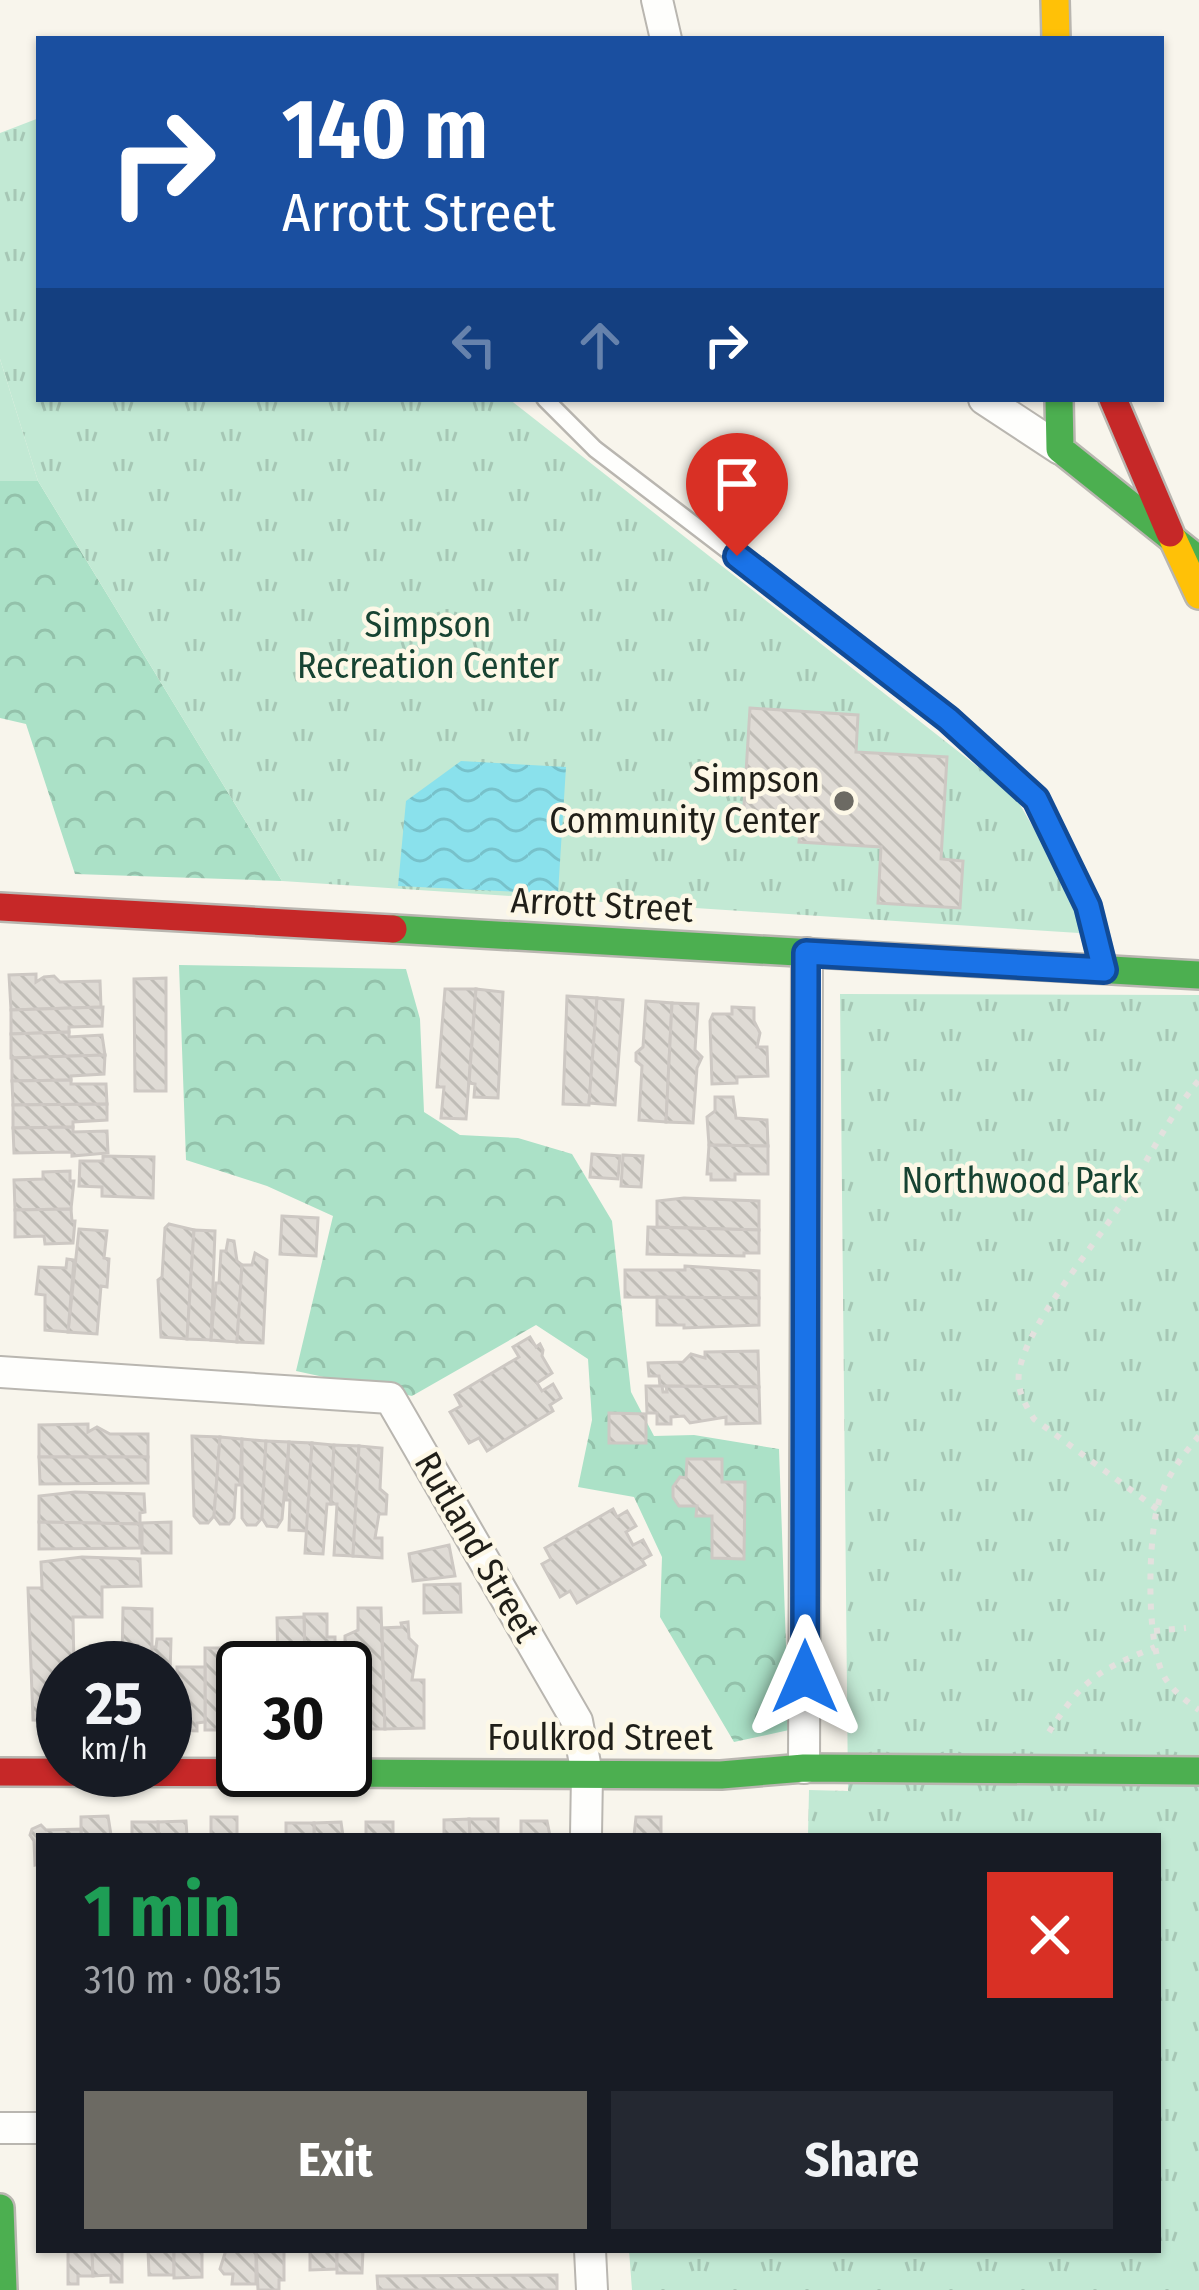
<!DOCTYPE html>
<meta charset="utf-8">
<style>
body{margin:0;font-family:"Fira Sans Condensed",sans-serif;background:#242831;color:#f1f3f6;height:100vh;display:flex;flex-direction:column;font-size:45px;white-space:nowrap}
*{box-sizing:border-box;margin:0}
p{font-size:39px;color:#9ea1a6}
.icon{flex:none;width:66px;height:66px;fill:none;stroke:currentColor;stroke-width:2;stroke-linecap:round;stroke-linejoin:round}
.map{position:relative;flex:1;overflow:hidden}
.side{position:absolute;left:36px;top:1833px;width:1125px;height:420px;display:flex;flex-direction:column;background:#171b24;border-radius:0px;box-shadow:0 3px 9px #0004}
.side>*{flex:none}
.hud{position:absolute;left:36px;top:36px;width:1128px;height:366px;border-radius:0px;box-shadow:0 3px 9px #0004;background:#1a4fa0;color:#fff;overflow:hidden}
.speed{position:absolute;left:36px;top:1641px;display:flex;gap:24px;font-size:60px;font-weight:700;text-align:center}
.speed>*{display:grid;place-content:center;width:156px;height:156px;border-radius:50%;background:#171b24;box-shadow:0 3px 9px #0004;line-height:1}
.speed small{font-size:30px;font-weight:400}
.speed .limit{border:6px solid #111;border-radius:18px;background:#fff;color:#111}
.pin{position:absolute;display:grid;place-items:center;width:102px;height:102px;color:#fff;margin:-123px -51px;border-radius:50% 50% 50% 0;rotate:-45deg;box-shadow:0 0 12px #0007}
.pin .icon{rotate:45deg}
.me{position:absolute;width:132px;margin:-66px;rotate:0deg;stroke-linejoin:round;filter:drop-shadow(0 0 9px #0008)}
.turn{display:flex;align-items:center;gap:42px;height:252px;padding:0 48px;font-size:54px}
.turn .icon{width:156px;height:156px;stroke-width:2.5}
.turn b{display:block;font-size:84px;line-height:102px}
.lanes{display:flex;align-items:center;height:114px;padding:0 48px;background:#0003;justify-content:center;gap:60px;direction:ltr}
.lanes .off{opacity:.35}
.round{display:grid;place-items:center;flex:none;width:126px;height:126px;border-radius:0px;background:#242831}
.head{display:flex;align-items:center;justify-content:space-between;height:204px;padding:0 48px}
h1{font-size:72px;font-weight:700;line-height:90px;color:#1e9e55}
.action{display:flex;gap:24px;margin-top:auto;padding:24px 48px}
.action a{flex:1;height:138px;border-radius:0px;background:#6c6a63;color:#fff;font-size:48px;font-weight:700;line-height:138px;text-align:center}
.action a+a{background:#242831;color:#f1f3f6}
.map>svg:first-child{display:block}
.grass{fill:#c2e9d4}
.forest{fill:url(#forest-crowns)}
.park{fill:url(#park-tufts)}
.water{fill:url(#water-waves)}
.building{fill:url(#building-back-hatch);stroke:#cdc8c3;stroke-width:3}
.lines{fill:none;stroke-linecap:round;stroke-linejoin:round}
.lane-casing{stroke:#b9b6b0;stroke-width:20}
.street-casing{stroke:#b9b6b0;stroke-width:34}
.fast-casing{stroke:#b9b6b0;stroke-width:32}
.slow-casing{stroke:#b9b6b0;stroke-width:32}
.jam-casing{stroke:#b9b6b0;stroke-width:32}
.path{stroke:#e3e1de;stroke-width:6;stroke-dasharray:6 9;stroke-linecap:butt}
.lane{stroke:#fefefc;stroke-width:15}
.street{stroke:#fefefc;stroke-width:30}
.fast{stroke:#4caf50;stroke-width:27}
.slow{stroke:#ffc107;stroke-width:27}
.jam{stroke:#c62828;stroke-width:27}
.route-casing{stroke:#114b97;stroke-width:30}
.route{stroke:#1a73e8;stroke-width:21}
.poi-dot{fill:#6c6a63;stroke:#fdf8e7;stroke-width:4.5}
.labels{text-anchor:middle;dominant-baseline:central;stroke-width:9;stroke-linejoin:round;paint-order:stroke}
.park-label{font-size:36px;fill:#174332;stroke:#fdf8e7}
.poi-label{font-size:36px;fill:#201f19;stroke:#fdf8e7;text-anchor:end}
.street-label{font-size:36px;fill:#201f19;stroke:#fdf8e7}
</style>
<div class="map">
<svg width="1199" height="2290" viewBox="0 0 1199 2290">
<defs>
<pattern id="forest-crowns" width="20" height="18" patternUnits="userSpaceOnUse" patternTransform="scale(3)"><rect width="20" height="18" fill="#abe1c7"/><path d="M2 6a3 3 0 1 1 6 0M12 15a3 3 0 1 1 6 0" fill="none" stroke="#93c1aa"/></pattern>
<pattern id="park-tufts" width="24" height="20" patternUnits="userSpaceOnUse" patternTransform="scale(3)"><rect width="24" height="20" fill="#c2e9d4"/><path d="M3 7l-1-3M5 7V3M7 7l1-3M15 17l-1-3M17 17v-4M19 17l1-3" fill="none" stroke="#a6c7b5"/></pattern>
<pattern id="water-waves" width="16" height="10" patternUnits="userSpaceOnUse" patternTransform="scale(3)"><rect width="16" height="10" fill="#8ae1ec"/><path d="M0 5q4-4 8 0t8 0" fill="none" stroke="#77c1ca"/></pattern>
<pattern id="building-back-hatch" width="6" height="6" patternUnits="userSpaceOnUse" patternTransform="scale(3)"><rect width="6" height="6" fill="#dfdbd5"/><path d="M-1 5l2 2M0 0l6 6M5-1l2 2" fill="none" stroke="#bfbcb6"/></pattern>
</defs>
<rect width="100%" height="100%" fill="#f8f5ec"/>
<path class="grass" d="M0,359l38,122h-38z"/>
<g class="forest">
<path d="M0,481h38l244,400 -207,-7 -49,-150 -26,-6z"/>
<path d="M179,965l227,4 14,50 4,93 36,23 58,3 54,16 40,67 19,171 23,44 40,-1 85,14 10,281 -55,12 -74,-125 2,-60 -28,-60 -56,-10 14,-67 -4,-61 -52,-34 -124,71 -116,-25 37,-155 -66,-30 -81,-26z"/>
</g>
<g class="park">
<path d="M39,118v281h470l506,397 61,106 3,31 -797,-52 -244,-400 -38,-122v-226z"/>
<path d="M840,994l359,1v1295h-567l-3,-40h529v-414h-350l1,-46 39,1z"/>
</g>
<path class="water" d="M461,761l105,6 -8,127 -160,-8 8,-85z"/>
<g class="building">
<path d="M750,708l108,7 -2,37 91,5 -6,102 22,2 -3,47 -82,-5 3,-56 -82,-5 2,-18 -58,-3z"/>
<path d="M36,974v8l8,-5 10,-1 6,6 40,-1 1,26 -90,3 -2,-35z"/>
<path d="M166,978v113h-31l-1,-112z"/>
<path d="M445,989h31l-10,130 -25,-1 3,-31h-7z"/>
<path d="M476,989l27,3 -5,106 -24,-1 1,-13 -6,-1z"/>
<path d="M567,996l30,2 -8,107 -26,-1z"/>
<path d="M597,998l26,2 -8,105 -26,-2z"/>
<path d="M646,1001l26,2 -6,119 -27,-2 3,-54 -6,-5v-8l7,-6z"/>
<path d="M672,1003l26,1 -3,46 7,7 -5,11 -4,55 -27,-1z"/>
<path d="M103,1007l-1,19 -33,1v5l-58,2v-24z"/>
<path d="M732,1007l22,1v13l6,12 -3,14h10l1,29 -31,1v6l-25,1 -2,-63 3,-7h19z"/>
<path d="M69,1032v5l33,-2 3,20 -94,3v-24z"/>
<path d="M105,1055l-1,19 -33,2v4l-59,1v-23z"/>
<path d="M71,1080v4h35l1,20 -94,1 -1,-24z"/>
<path d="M715,1097h18l3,21 31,2 1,26 -59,-1 -2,-28 8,-6z"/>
<path d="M107,1104v16l-34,2v5l-60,1v-23z"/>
<path d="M73,1127v5l34,-1 1,22 -36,3v-4l-58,1 -1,-25z"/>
<path d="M709,1145l59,1v28h-33v6h-24v-6h-4z"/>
<path d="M592,1154l28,2 -2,23 -28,-2z"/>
<path d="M623,1155l20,1 -2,31 -20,-1z"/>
<path d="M103,1156l51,1 -1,41 -51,-2v-9l-23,-1 1,-25h23z"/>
<path d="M70,1171v10h4l-3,28 -56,1 -1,-30 29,-1v-7z"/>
<path d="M684,1198l75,3v29l-102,-3v-26z"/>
<path d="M71,1209l1,12h3l-2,22 -28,1 -1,-8 -29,1v-27z"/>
<path d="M282,1216l36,2 -2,38 -36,-2z"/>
<path d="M169,1224l25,6 -7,109 -26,-2 -3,-57 4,-3 3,-49z"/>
<path d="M648,1227l111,3v23h-15v3l-97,-2z"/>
<path d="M79,1229l28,2 -3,27 5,1 -2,28 -6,-1 -4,48 -29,-2z"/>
<path d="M194,1230l21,1 -4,109 -24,-1z"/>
<path d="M228,1240l6,1 3,20 5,4 -5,77 -26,-2 5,-57h3l2,-32h5z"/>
<path d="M255,1253l12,7 -4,83 -26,-1 5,-77h10z"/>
<path d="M67,1259l7,1 -6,72 -23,-2v-35l-9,-1 3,-27 27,1z"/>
<path d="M685,1266l74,5v27l-134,-1v-27h60z"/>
<path d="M657,1297l102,1v27l-75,3v-3h-27z"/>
<path d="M530,1337l6,10 4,-3 3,6 -1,6 10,17 -15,10 5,8 11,-7 8,14 -11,7 3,6 -66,40 -8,-13 -10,5 -19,-31 11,-6 -6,-11 64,-38 -6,-10z"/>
<path d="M758,1351l1,36 -99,-1 -1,-10h-10l-1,-13 35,-1 8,-8 14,4v-6z"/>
<path d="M646,1386h16l1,6h4l-1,-6 93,1 1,36 -34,1v-7l-36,6 -6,-7 -13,1v7h-14v-11h-10z"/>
<path d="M609,1413l37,1v29h-37z"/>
<path d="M88,1424v8l9,-5 13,7h38v23h-109v-32z"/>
<path d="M192,1436l28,1 -6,79 -6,7h-8l-6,-7z"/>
<path d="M220,1437l22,2 -2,46h-4l-2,33 -5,6h-9l-6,-8z"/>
<path d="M242,1439l24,2 -4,77 -6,7h-9l-5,-7z"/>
<path d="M266,1441l23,1 -7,77 -5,8 -10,-1 -5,-8z"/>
<path d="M289,1442l23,1 -5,88 -18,-1 1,-30h-4z"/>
<path d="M312,1443l22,2 -3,59h-4l-4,50 -18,-1z"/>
<path d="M334,1445l25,1 -6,110 -19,-1 3,-51h-6z"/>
<path d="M359,1446l23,2 -2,41 7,6 -1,19h-7l-4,24h7v20l-29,-2z"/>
<path d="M39,1457h109v26l-108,1z"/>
<path d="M687,1459h35v23h23l-1,77 -32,-1v-42h-16l1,-10h-18l-6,-9v-10l7,-10 6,1z"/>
<path d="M75,1492l69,2 1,18 -5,1v11l-101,-2v-26z"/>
<path d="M613,1509l4,8 10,-6 9,15 -10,6 7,13 10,-5 8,15 -9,5 3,5 -68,38 -7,-12 -10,6 -18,-33 9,-5 -6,-11z"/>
<path d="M39,1522l101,2v24l-101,1z"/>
<path d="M171,1522v31h-29v-30z"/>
<path d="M449,1545l6,31 -42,5 -4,-27z"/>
<path d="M82,1557l58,2 1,27 -39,1v30h-29l1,51h-11v53l-30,-1 -5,-132h14l-1,-26z"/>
<path d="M460,1584l1,28 -37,1v-28z"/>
<path d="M123,1608l29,1v59h-35l5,-6z"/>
<path d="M358,1608h23l4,121h-32l-3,-46 3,-23h-8v-24l13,-6z"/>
<path d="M304,1614h23v23h8v31h-30z"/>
<path d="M304,1617l1,51h-27l-1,-50z"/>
<path d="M408,1622l1,16 8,8 -5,34h12v48l-39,1 -3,-101 20,-1 -1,-4z"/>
<path d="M157,1639h14l-1,36h7v55h-12v-62h-13v-21h4z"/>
<path d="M205,1648h30l1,82h-31z"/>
<path d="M235,1651h28l1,17h-21v62h-7z"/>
<path d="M177,1667h28v55l-8,1v8l-20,-1z"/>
<path d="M108,1816l3,19 -30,1v-19z"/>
<rect x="211" y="1817" width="26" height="19"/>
<path d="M636,1817h25v19h-27z"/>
<path d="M469,1819h29v17h-28z"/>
<path d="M469,1819l1,17h-26v-16z"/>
<path d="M186,1821l1,15h-29v-14z"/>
<path d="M521,1821h26l3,15h-29z"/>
<rect x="132" y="1822" width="26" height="14"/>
<path d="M341,1822l2,14h-29v-13z"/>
<rect x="366" y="1822" width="27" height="14"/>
<rect x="286" y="1823" width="28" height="13"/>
<path d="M41,1825l5,5 35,-1v7h-42v28l-4,1 -1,-24 -4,-6 2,-6z"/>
<path d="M68,2250h24l1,26h-15v8h-10z"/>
<path d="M92,2250h30v32h-11v-7l-18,1z"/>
<path d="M148,2250h26v25h-25z"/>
<path d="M174,2250h28v27l-28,1z"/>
<path d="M226,2250h30v34h-24l1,-10h-9l-4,-5z"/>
<path d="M256,2250h28v30h-5v10h-21z"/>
<path d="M310,2250h27v19l-27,1z"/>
<path d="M337,2250h26l-1,23h-25z"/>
<path d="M557,2275v15h-179l-1,-14z"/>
</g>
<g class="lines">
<g class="lane-casing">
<path id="lane" d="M545,399l50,50 353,270 89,80 51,107 15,61"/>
</g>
<g class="street-casing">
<g id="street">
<path d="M657,0l9,39"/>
<path d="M984,399l76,50"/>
<path d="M0,1372l390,26 187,323 10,53 -1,62"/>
<path d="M804,1768l3,-815"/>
<path d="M0,2128h39"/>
<path d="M590,2250l2,40"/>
</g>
</g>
<g class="fast-casing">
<g id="fast">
<path d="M1059,399l1,50 139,111"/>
<path d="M393,929l806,46"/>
<path d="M331,1773l390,2 83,-7 395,3"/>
<path d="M0,2208l3,82"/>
</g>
</g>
<g class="slow-casing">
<g id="slow">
<path d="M1055,0l1,39"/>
<path d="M1173,539l26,56"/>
</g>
</g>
<g class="jam-casing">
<g id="jam">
<path d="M1113,399l57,134"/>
<path d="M0,907l393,22"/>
<path d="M0,1772l331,1"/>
</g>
</g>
<g class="path">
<path d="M1199,1436c-18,21 -36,45 -42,73 -9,37 -11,137 8,169 8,13 21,23 34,32"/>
<path d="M1157,1509l-123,-90c-10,-16 -19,-32 -14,-52 11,-47 71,-117 99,-160 27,-43 48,-88 80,-127"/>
<path d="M1154,1631l32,-3"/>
<path d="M1049,1732c34,-53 48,-61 106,-85"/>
</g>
<use href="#lane" class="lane"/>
<use href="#street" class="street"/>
<use href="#fast" class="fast"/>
<use href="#slow" class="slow"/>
<use href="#jam" class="jam"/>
</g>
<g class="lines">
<g class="route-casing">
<path id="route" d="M737,556l211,163 88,80 52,107 16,64 -298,-17 -1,724"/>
</g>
<use href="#route" class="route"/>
</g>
<circle class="poi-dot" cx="844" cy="801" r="12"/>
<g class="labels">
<g class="park-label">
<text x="428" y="625">Simpson<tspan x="428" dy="41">Recreation Center</tspan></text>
<text x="1020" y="1181">Northwood Park</text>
</g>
<g class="poi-label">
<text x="820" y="780">Simpson<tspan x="820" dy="41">Community Center</tspan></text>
</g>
<g class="street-label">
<text transform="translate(602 905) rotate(3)">Arrott Street</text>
<text transform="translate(477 1547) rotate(60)">Rutland Street</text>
<text x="600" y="1738">Foulkrod Street</text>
</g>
</g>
</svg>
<div class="speed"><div>25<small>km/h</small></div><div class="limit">30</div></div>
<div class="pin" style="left:737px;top:556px;background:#d93025"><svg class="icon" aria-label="arrive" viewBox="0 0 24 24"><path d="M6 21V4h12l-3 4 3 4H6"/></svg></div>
<svg class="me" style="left:805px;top:1677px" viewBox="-20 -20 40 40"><path d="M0-17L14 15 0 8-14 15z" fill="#1a73e8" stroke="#fff" stroke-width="4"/></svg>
<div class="hud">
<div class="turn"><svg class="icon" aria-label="right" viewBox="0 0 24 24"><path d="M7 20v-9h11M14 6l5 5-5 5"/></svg><div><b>140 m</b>Arrott Street</div></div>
<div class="lanes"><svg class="icon off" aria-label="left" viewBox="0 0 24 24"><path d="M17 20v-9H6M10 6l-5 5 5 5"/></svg><svg class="icon off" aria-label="ahead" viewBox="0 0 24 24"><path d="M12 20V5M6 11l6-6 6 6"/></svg><svg class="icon" aria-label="right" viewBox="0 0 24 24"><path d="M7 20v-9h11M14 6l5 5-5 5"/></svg></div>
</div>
<section class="side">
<div class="head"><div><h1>1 min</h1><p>310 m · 08:15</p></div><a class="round" style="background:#d93025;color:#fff"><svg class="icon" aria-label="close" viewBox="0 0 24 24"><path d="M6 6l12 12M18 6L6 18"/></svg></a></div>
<div class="action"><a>Exit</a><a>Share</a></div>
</section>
</div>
